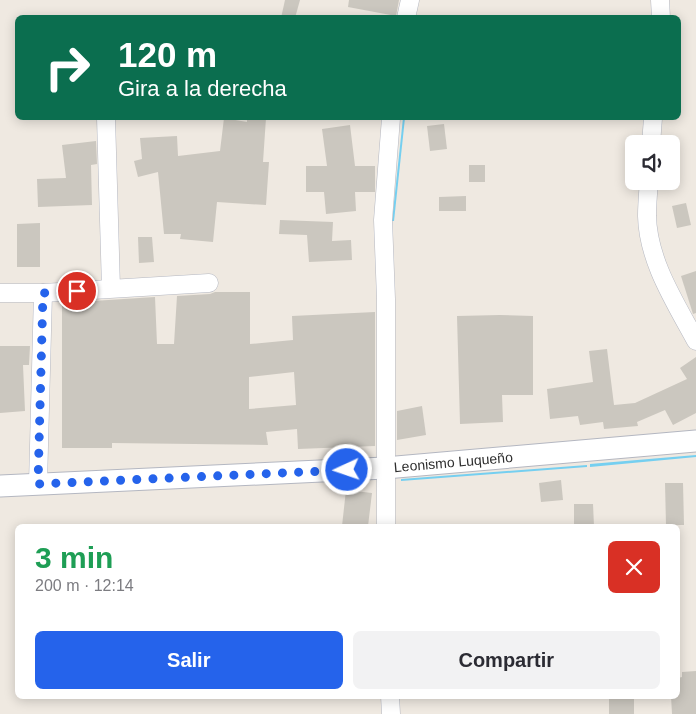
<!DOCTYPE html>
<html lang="es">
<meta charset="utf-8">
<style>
body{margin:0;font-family:Helvetica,sans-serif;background:#f2f2f3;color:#2b2b33;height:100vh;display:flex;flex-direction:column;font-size:19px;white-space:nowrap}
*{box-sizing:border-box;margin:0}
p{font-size:16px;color:#7c7c81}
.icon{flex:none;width:28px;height:28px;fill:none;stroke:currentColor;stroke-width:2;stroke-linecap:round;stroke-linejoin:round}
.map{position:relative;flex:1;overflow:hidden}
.sheet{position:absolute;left:15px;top:524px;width:665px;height:175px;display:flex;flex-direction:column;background:#fff;border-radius:8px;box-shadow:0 2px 12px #0003}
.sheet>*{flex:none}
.guide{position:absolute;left:15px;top:15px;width:666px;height:105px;border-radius:8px;box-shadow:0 2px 12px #0003;background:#0b6e4f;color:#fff;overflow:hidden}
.tools{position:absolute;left:625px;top:135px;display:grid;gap:10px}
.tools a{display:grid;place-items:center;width:55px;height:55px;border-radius:8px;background:#fff;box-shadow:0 2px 12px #0003;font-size:25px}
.pin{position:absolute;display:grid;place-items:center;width:42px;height:42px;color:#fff;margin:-21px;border:2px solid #fff;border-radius:50%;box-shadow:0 1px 5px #0007}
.me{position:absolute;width:55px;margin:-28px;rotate:267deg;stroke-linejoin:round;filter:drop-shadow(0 0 4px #0008)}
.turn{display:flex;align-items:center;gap:18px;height:105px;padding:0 20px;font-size:22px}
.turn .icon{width:65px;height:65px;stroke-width:2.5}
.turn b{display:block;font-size:35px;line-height:42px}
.round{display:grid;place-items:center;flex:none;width:52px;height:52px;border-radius:8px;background:#f2f2f3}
.summary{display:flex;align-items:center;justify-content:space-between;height:85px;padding:0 20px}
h1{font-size:30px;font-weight:600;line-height:38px;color:#1e9e55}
.primary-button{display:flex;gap:10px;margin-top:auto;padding:10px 20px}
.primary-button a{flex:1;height:58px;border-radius:8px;background:#2563eb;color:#fff;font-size:20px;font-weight:600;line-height:58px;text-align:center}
.primary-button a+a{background:#f2f2f3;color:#2b2b33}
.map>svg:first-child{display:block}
.water{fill:#75cff0}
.building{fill:#cbc7bf;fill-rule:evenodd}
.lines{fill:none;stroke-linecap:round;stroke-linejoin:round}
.minor-casing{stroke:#b4b7c1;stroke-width:19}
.tertiary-casing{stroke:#b4b7c1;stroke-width:23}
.minor{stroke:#fff;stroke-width:18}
.tertiary{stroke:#fff;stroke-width:21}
.route{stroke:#2563eb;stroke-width:9;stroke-dasharray:0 16.2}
.labels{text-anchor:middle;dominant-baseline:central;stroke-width:4.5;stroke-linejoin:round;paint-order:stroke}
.street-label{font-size:14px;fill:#2e2e2e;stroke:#fff}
</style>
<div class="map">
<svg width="696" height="714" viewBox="0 0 696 714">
<rect width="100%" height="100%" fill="#efe9e1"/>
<g class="water">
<path d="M403,118h2l-11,103h-2z"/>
<path d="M696,455v2l-106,10v-3z"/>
<path d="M587,465v2l-186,14v-2z"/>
</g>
<g class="building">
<path d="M285,0h15l-5,18h-14z"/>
<path d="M349,0h50l-3,16 -48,-9z"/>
<path d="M224,118l23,4v-4h19l-3,44h6l-3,43 -49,-3 -4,40 -33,-3 1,-5h-17l-6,-62 -20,5 -4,-16 8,-2 -2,-21 37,-2 1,20 42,-5z"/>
<path d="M444,124l3,25 -17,2 -3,-25z"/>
<path d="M350,125l5,41h20v26h-20l1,19 -30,3 -2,-22h-18v-26h21l-5,-37z"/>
<path d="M96,141l1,23 -6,1 1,40 -54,2 -1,-28 29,-1 -4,-33z"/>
<rect x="469" y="165" width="16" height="17"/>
<path d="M466,196v15h-27v-14z"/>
<path d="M686,203l5,22 -14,3 -5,-22z"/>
<path d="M280,220l53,2 -1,19 19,-1 1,20 -43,2 -2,-27 -28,-1z"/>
<path d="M40,223v44h-23v-43z"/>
<path d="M138,237h14l2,25 -15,1z"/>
<path d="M696,271v42l-3,1 -12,-38z"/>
<path d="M215,292h35v52l43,-4 -1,-24 83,-4v134l-77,3 -1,-20 -31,3 2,13 -156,-2v5h-50v-145l93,-6 2,47h17l3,-48 33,-2zM294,372l2,33 -47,4v-32z"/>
<path d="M500,315l33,1v79h-31l1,27 -43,2 -3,-108z"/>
<path d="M0,346h30l-1,19h-6l2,46 -25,2z"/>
<path d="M607,349l7,56 21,-2 52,-24 -7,-11 16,-11v56l-23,12 -8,-15 -28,12 1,4 -34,3 -1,-7 -23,3 -2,-9 -28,3 -3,-30 46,-7 -4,-31z"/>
<path d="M422,406l4,29 -29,5v-29z"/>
<path d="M561,480l2,20 -22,2 -2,-19z"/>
<path d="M665,483h18l1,42h-18z"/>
<path d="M346,490l26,3 -4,33h-26z"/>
<path d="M574,504h19l1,22h-20z"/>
<path d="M696,671v43h-10l-1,-11 1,11h-14l-1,-18h7v-18l4,-1v-5z"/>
<rect x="609" y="696" width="25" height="18"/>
</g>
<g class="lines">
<g class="minor-casing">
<g id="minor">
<path d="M660,0l1,18"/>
<path d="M406,18l4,-18"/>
<path d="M106,118l5,170"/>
<path d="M651,144l2,-26"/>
<path d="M649,181c-1,12 -2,24 -2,35 1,45 28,86 49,125"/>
<path d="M0,293h43l166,-10"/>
<path d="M38,484l5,-191"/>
<path d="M386,526v-227l-3,-79 8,-102"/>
<path d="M390,696l1,18"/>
</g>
</g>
<g class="tertiary-casing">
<g id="tertiary">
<path id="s1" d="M0,486l385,-18 311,-27"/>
</g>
</g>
<use href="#minor" class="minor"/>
<use href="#tertiary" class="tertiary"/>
</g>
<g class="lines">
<path class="route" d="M77,291l-34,2 -5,191 309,-14"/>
</g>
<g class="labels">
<g class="street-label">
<text stroke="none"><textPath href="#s1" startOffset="454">Leonismo Luqueño</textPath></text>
</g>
</g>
</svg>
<div class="tools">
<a><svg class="icon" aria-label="sound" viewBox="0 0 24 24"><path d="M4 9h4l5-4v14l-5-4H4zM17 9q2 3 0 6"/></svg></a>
</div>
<div class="pin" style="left:77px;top:291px;background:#d93025"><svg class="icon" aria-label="arrive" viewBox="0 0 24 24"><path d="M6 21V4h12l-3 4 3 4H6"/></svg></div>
<svg class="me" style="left:347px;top:470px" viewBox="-20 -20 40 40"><circle r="17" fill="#2563eb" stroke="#fff" stroke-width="3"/><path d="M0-11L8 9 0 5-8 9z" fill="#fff"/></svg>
<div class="guide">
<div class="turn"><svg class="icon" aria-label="right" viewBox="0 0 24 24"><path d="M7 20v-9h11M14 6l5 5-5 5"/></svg><div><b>120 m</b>Gira a la derecha</div></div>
</div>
<section class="sheet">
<div class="summary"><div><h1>3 min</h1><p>200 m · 12:14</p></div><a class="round" style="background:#d93025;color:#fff"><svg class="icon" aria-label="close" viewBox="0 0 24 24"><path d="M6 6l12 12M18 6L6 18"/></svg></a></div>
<div class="primary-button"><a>Salir</a><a>Compartir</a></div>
</section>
</div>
